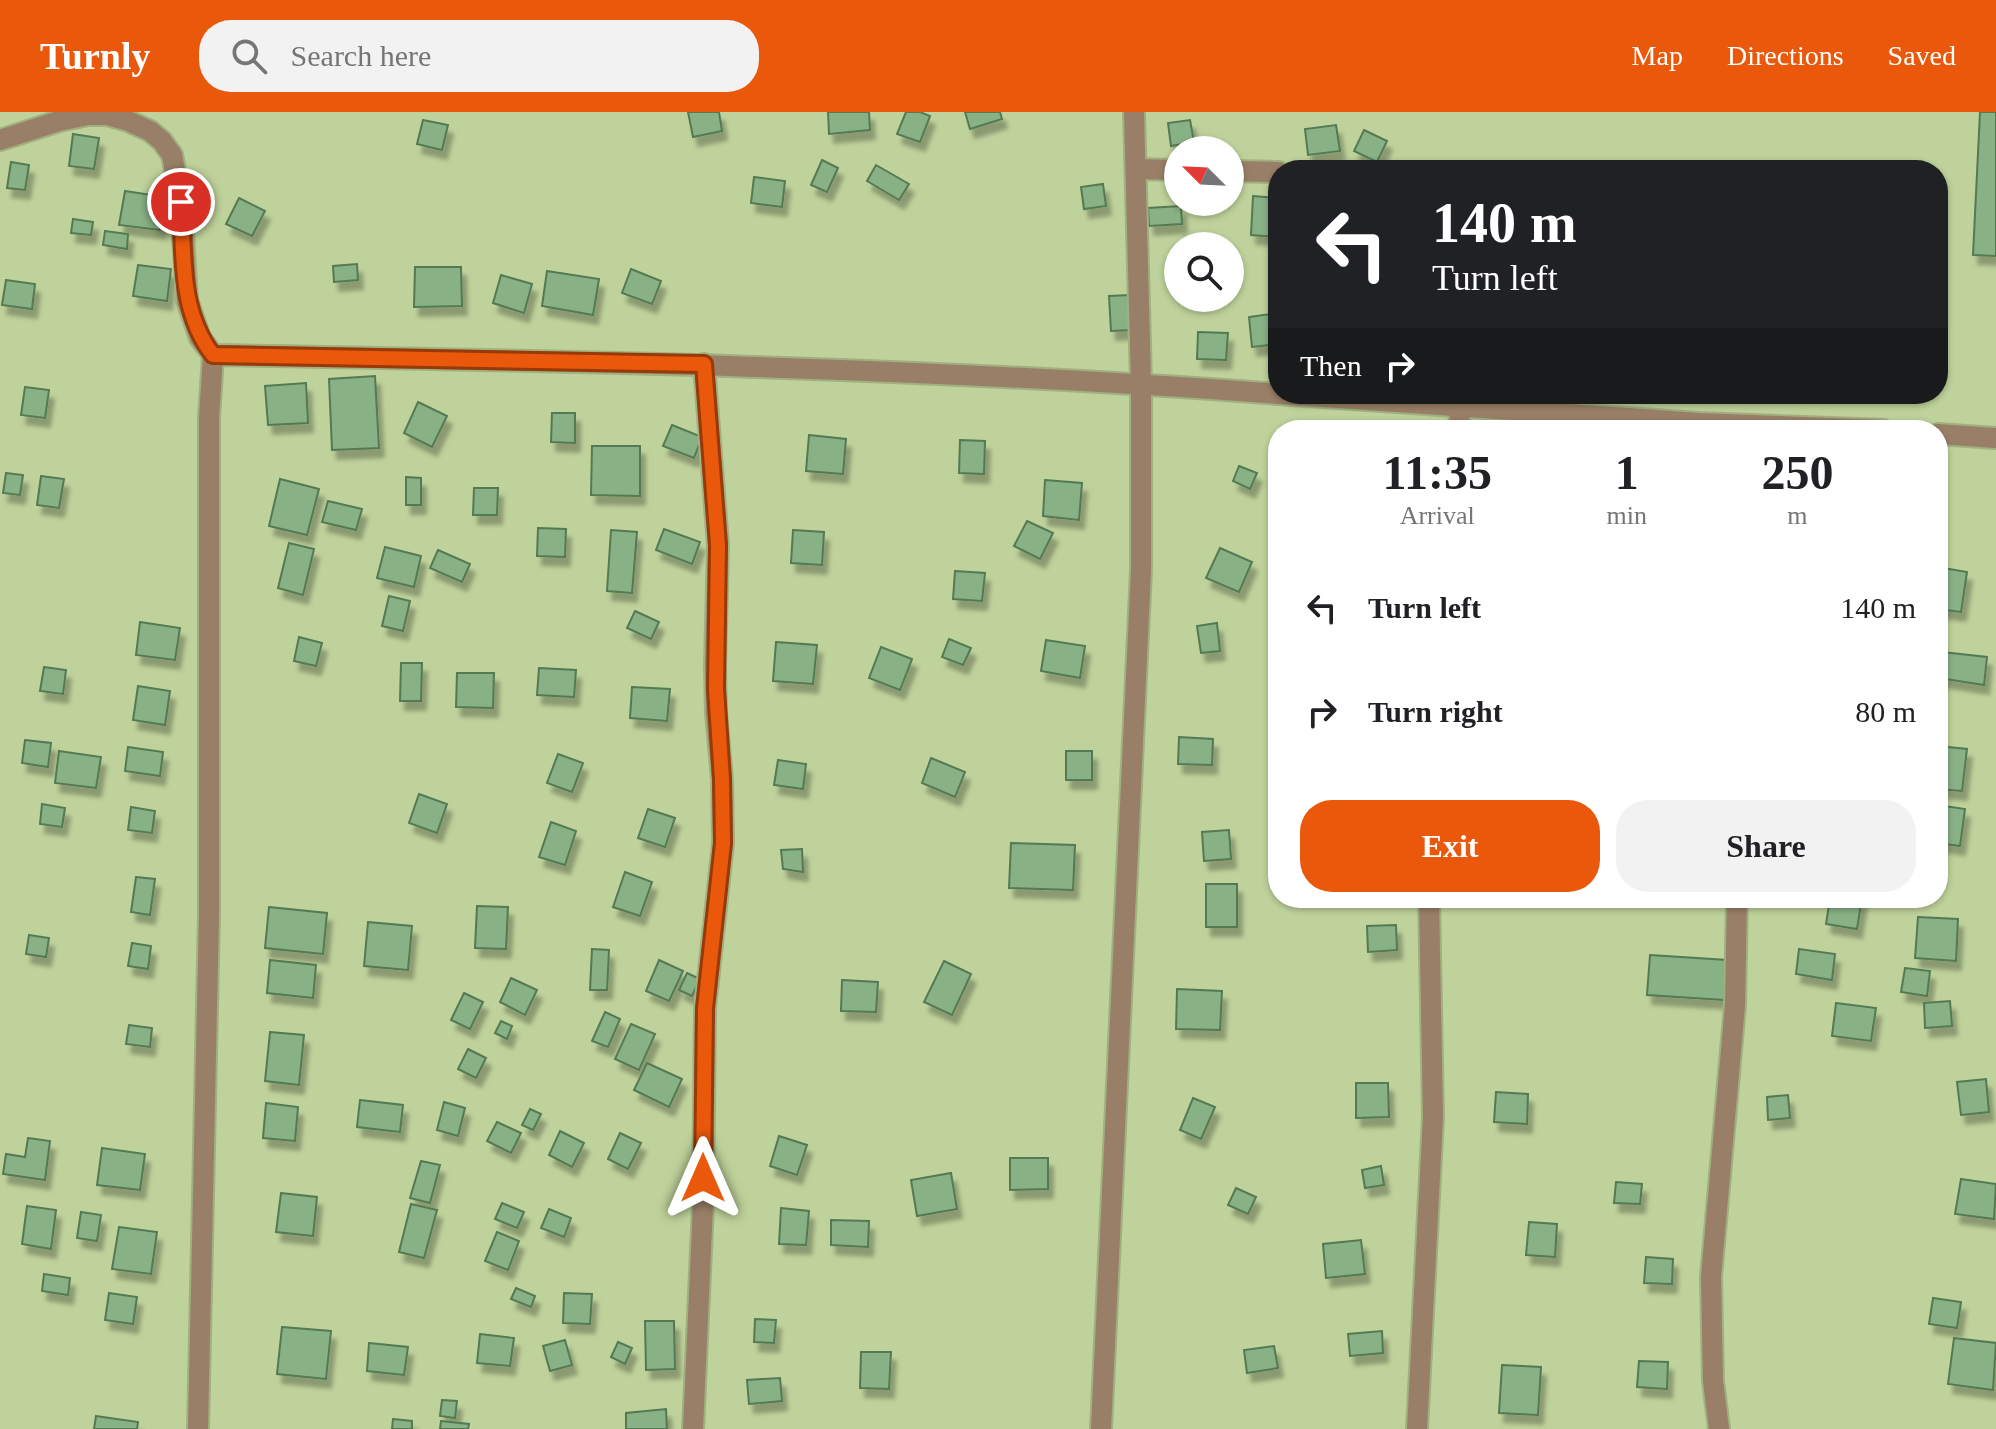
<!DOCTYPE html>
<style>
body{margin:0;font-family:Georgia,serif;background:#f2f2f2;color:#202124;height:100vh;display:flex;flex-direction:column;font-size:30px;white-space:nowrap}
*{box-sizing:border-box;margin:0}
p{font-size:26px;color:#757577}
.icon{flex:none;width:44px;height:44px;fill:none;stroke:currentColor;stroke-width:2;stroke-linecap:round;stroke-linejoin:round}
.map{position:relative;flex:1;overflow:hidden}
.sheet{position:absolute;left:1268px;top:308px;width:680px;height:488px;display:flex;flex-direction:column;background:#fff;border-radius:32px;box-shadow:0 2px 6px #0004}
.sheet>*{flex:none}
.top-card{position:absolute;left:1268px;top:48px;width:680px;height:244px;border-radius:32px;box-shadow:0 2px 6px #0004;background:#202124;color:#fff;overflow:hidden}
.needle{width:52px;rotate:294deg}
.tools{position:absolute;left:1164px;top:24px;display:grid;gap:16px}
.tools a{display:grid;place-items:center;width:80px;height:80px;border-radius:50%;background:#fff;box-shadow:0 2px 6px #0004;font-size:40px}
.pin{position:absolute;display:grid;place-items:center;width:68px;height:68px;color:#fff;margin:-34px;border:4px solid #fff;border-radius:50%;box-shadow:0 2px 8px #0007}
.me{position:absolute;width:88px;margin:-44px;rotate:0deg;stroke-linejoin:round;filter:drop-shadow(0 0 6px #0008)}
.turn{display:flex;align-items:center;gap:28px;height:168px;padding:0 32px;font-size:36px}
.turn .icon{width:104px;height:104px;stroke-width:2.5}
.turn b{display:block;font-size:56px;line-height:68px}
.then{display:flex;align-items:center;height:76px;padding:0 32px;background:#0003;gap:16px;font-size:30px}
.eta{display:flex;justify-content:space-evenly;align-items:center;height:136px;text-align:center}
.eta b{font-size:48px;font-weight:700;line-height:56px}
.action{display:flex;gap:16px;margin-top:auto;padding:16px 32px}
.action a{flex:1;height:92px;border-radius:32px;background:#ea580c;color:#fff;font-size:32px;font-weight:700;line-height:92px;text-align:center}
.action a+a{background:#f2f2f2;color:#202124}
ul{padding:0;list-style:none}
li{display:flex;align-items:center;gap:24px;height:104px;padding:0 32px}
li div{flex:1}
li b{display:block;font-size:30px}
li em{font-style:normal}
header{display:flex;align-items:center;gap:48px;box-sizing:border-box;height:112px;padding:0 40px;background:#ea580c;color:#fff}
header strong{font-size:38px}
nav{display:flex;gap:44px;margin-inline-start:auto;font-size:28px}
.search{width:560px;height:72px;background:#f2f2f2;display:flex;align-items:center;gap:20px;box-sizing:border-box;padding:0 28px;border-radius:32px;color:#757577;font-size:30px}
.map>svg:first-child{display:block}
.building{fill:#89b186;stroke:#547a52;stroke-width:2;filter:url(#shadow)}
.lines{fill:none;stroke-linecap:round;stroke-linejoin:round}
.minor-casing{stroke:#a0b080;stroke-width:24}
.minor{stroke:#997f67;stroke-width:20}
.route-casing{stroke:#983908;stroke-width:20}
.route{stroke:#ea580c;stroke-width:14}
</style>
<header>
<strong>Turnly</strong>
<div class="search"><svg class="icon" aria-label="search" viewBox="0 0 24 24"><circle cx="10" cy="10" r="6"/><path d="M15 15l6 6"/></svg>Search here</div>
<nav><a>Map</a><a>Directions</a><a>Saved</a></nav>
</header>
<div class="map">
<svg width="1996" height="1317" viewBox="0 0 1996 1317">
<defs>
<filter id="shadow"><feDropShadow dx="5" dy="9" stdDeviation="2" flood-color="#0004"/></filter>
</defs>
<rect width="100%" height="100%" fill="#bfd29b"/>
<g class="building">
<path d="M688,0h31l3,19 -29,6z"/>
<path d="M828,0h41l1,18 -41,4z"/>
<path d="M906,0h14l10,4 -10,26 -23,-8z"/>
<path d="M965,0h35l2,7 -32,10z"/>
<path d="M1980,0h16v144l-23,-1z"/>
<path d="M423,8l25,5 -6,25 -25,-6z"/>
<path d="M1190,8l4,22 -23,4 -3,-23z"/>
<path d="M1336,13l4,26 -32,4 -3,-26z"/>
<path d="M1364,18l23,11 -10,21 -23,-11z"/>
<path d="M73,22l26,4 -5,31 -25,-3z"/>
<path d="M822,48l16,8 -11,24 -16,-7z"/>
<path d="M11,50l18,3 -4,25 -18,-2z"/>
<path d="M876,53l33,19 -10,16 -32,-19z"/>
<path d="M754,65l31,4 -3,26 -31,-4z"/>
<path d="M1103,72l3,22 -22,3 -3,-22z"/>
<path d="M125,79l40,6 -5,33 -41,-5z"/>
<path d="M1253,84l25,2v39l-27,-2z"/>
<path d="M239,86l26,13 -13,25 -26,-12z"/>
<path d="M1181,94l1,18 -33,2 -1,-18z"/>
<path d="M73,107l20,3 -2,13 -20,-2z"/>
<path d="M105,119l23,3 -1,15 -24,-4z"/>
<path d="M357,152l1,16 -24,2 -1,-16z"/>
<path d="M138,153l33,4 -4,32 -34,-5z"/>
<path d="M415,155h46l1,39 -48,1z"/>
<path d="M631,157l30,12 -9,23 -30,-11z"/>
<path d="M547,159l52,8 -6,36 -51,-9z"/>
<path d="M501,163l31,9 -8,29 -31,-10z"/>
<path d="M6,168l29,4 -3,25 -30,-4z"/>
<path d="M1130,183l2,35 -21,1 -2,-35z"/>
<path d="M1278,201v31l-26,3 -3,-30z"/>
<path d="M1198,220l30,1 -2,27 -29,-1z"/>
<path d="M375,264l4,72 -47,2 -3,-71z"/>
<path d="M306,271l2,40 -40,2 -3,-39z"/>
<path d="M25,275l24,3 -4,28 -24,-3z"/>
<path d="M418,290l29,14 -15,31 -28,-14z"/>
<path d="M552,301h23v30l-24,-1z"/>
<path d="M672,313l30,12 -8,21 -31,-12z"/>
<path d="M809,323l37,4 -3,35 -37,-3z"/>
<path d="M960,328l25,1 -1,33 -25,-1z"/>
<path d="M592,334h48v50l-49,-1z"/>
<path d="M1239,354l18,7 -7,16 -17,-8z"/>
<path d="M6,361l17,2 -3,20 -17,-2z"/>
<path d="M41,364l23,3 -5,29 -22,-3z"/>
<path d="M406,365l15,1v27h-15z"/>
<path d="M280,367l39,10 -12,46 -38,-9z"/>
<path d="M1045,368l37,3 -3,37 -36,-4z"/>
<path d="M474,376h24l-1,27h-24z"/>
<path d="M328,389l34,8 -6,21 -34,-8z"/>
<path d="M1027,409l26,12 -13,26 -26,-13z"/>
<path d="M538,416l28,1 -1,28 -28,-1z"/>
<path d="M664,417l36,13 -8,22 -36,-14z"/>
<path d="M611,418l26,2 -5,61 -25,-2z"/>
<path d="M793,418l31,2 -2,33 -31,-2z"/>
<path d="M289,431l25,6 -11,46 -25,-7z"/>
<path d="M385,435l36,9 -7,31 -37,-9z"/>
<path d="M1220,436l32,14 -13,30 -33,-14z"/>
<path d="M438,438l32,14 -8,18 -32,-14z"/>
<path d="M1938,455l29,5 -6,40 -23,-3z"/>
<path d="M955,459l30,2 -3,28 -29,-2z"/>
<path d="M389,484l21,5 -7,30 -21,-5z"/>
<path d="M635,499l24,11 -8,17 -24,-11z"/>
<path d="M140,510l40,6 -5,32 -39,-5z"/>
<path d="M1217,511l3,28 -19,2 -4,-27z"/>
<path d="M299,525l23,6 -6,23 -22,-5z"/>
<path d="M949,527l22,9 -8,17 -21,-8z"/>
<path d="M1046,528l39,6 -5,32 -39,-7z"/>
<path d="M776,530l41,3 -4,39 -40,-3z"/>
<path d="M881,535l31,12 -12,31 -31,-12z"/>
<path d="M1942,540l45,5 -3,28 -45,-7z"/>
<path d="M401,551h21l-1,38h-21z"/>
<path d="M44,555l22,3 -3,24 -23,-3z"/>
<path d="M539,556l37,2 -2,27 -37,-2z"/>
<path d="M457,561h37l-1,35 -37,-1z"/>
<path d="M138,574l32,5 -5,34 -32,-5z"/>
<path d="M632,575l38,2 -3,32 -37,-3z"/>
<path d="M1179,625l34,2 -1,26 -34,-1z"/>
<path d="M25,628l26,3 -3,24 -26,-4z"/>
<path d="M1938,634l29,3 -5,42 -24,-2z"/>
<path d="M128,635l35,5 -3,24 -35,-5z"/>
<path d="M59,639l42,6 -5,31 -41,-5z"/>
<rect x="1066" y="639" width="26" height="29"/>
<path d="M558,642l25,9 -11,29 -25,-9z"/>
<path d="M931,646l34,14 -10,25 -33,-14z"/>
<path d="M778,648l28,4 -3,25 -29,-4z"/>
<path d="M419,682l28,10 -10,29 -28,-10z"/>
<path d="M42,692l23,4 -3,19 -22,-3z"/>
<path d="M1938,693l27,4 -5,37 -22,-3z"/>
<path d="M131,695l24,4 -3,22 -24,-3z"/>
<path d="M648,697l27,9 -10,29 -27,-9z"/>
<path d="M551,710l25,9 -11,34 -26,-8z"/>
<path d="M1229,718l2,29 -27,2 -2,-29z"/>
<path d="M1011,731l64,2 -2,45 -64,-2z"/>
<path d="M802,737l1,23 -20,-3 -2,-19z"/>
<path d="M625,760l27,10 -12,34 -27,-9z"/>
<path d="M136,765l19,2 -5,36 -19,-3z"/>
<rect x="1206" y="772" width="31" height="43"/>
<path d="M1830,786h32l-5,31 -31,-5z"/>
<path d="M477,794l31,1 -2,42 -31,-1z"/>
<path d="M269,795l58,6 -4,41 -58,-6z"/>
<path d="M1918,805l40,2 -2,42 -41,-3z"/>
<path d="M368,810l44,4 -4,44 -44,-4z"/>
<path d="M1396,813l1,25 -29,2 -1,-26z"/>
<path d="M29,823l20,3 -3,19 -20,-3z"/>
<path d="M132,831l19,3 -3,23 -20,-3z"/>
<path d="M592,837l17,1 -2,40h-17z"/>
<path d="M1799,837l36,5 -3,26 -36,-6z"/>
<path d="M1650,843l77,5 -3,40 -77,-5z"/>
<path d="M270,848l46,5 -3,33 -46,-5z"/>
<path d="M659,848l24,11 -14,30 -23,-10z"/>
<path d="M944,849l27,13 -19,41 -28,-13z"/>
<path d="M1905,856l25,3 -3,25 -26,-4z"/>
<path d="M687,861l13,6 -8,17 -13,-6z"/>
<path d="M511,866l26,12 -12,25 -25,-13z"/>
<path d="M842,868l36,2 -2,30 -35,-1z"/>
<path d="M1177,877l45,2 -2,39 -44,-1z"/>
<path d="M464,881l19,9 -13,27 -19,-9z"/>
<path d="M1950,889l2,25 -27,2 -1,-25z"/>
<path d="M1836,891l40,5 -5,33 -39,-5z"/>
<path d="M605,900l15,7 -12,28 -16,-6z"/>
<path d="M501,909l11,5 -5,13 -12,-6z"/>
<path d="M631,912l24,10 -16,36 -24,-11z"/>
<path d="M129,913l23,3 -2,19 -24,-3z"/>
<path d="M270,920l34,3 -5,50 -34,-4z"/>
<path d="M468,937l18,9 -10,20 -18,-9z"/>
<path d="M647,951l35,16 -13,28 -35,-17z"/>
<path d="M1986,967l3,33 -28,3 -4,-33z"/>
<path d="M1356,971h32l1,34 -33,1z"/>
<path d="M1496,980l32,2 -1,30 -33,-2z"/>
<path d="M1788,983l2,23 -22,2 -1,-23z"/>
<path d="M1193,986l22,9 -14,32 -21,-9z"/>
<path d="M360,988l43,5 -3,27 -43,-5z"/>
<path d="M444,990l21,6 -7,28 -21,-6z"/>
<path d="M266,991l32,4 -3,34 -32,-3z"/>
<path d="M530,997l11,5 -8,16 -11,-5z"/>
<path d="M497,1010l24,11 -10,20 -24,-12z"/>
<path d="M560,1019l24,12 -12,24 -23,-12z"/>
<path d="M620,1021l21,10 -13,26 -20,-10z"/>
<path d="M779,1024l28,9 -10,30 -27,-9z"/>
<path d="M28,1026l22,3 -5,39 -42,-6 3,-20 19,3z"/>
<path d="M102,1036l43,6 -5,36 -43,-5z"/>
<path d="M1010,1046h38v31l-38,1z"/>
<path d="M421,1049l19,4 -10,38 -20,-5z"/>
<path d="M1381,1054l3,19 -19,3 -3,-18z"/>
<path d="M951,1061l6,36 -40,7 -6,-36z"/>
<path d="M1961,1067l35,5 -2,35 -39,-5z"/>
<path d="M1616,1070l26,2 -2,20 -26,-1z"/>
<path d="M1236,1076l20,9 -8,17 -20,-9z"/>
<path d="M281,1081l36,4 -4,39 -37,-4z"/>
<path d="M502,1091l22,9 -7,16 -22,-9z"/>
<path d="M411,1092l26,6 -13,48 -25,-6z"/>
<path d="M27,1094l29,4 -5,39 -29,-5z"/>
<path d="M781,1096l28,3 -3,34 -27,-1z"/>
<path d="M549,1097l22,9 -7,19 -23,-9z"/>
<path d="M81,1100l20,3 -4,26 -20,-3z"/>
<path d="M831,1108l38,1 -1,26 -37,-2z"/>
<path d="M1529,1110l28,2 -2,33 -29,-2z"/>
<path d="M119,1115l38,5 -6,42 -39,-5z"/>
<path d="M497,1120l22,9 -11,29 -23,-9z"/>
<path d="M1361,1128l4,34 -39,4 -3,-34z"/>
<path d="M1646,1145l27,2 -1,25 -28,-1z"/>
<path d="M44,1162l26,4 -2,17 -26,-4z"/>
<path d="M516,1176l19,8 -4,11 -20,-8z"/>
<path d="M109,1181l28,4 -4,27 -28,-4z"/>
<path d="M564,1181l28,1 -2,30 -27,-1z"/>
<path d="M1933,1186l28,4 -4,26 -28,-4z"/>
<path d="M755,1207l21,1 -2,23 -20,-1z"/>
<path d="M645,1209h29l1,48 -29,1z"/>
<path d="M282,1215l49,4 -5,48 -49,-5z"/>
<path d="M1382,1219l1,22 -33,3 -2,-22z"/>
<path d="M480,1222l34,4 -4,28 -33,-3z"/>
<path d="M1954,1226l42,5 -3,47 -45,-6z"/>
<path d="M565,1228l7,25 -22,6 -7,-25z"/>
<path d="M618,1230l14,6 -7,16 -14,-7z"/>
<path d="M369,1231l39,4 -4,28 -37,-4z"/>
<path d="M1274,1234l4,22 -31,5 -3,-23z"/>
<path d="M861,1240h30l-2,37 -29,-1z"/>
<path d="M1639,1249l29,1 -1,27 -30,-2z"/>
<path d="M1502,1253l39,2 -3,48 -39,-2z"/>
<path d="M780,1266l2,23 -33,3 -2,-24z"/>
<path d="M442,1288l15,1 -2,17 -15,-2z"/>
<path d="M666,1297l1,20h-41v-16z"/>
<path d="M96,1304l42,6 -1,7h-43z"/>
<path d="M393,1307l19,2v8h-20z"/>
<path d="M441,1309l28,3 -1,5h-28z"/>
</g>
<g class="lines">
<g class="minor-casing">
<g id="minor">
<path d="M0,28l59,-19 29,-6h19l21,6 22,10 12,10 10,14 9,47 6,98 13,38 13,17"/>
<path d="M1136,57l42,1"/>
<path d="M1230,59l48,1"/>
<path d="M1280,282l419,29 184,7"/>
<path d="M1459,318l1,-22"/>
<path d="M1938,322l58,4"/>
<path d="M198,1317l11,-515v-496l4,-63c355,6 711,12 1065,39"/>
<path d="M693,1317l10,-224 2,-197 18,-165 -1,-64 -6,-66 -1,-47 3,-121 -14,-181"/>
<path d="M1101,1317l40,-859v-187l-7,-271"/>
<path d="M1417,1317l16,-312 -4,-219"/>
<path d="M1719,1317l-6,-48 -2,-104 24,-272 2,-107"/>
</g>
</g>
<use href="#minor" class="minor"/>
</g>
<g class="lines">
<g class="route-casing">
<path id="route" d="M181,90c3,53 -2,109 32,153l491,9 14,181 -2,144 6,90 1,64 -18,165 -2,170"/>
</g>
<use href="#route" class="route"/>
</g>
</svg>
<div class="tools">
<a><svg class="needle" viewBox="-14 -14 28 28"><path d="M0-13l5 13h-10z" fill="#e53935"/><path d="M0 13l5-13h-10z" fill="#757577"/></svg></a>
<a><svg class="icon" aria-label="search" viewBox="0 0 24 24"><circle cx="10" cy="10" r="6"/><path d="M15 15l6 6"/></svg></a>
</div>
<div class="pin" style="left:181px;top:90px;background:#d93025"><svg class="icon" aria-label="arrive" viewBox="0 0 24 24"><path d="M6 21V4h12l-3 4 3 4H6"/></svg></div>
<svg class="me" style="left:703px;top:1066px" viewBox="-20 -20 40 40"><path d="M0-17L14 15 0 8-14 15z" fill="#ea580c" stroke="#fff" stroke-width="4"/></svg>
<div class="top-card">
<div class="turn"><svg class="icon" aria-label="left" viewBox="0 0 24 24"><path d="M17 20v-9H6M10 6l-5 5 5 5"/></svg><div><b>140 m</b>Turn left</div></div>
<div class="then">Then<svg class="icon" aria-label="right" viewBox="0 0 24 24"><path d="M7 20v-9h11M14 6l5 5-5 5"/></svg></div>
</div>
<section class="sheet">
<div class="eta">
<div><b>11:35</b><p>Arrival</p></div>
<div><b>1</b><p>min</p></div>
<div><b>250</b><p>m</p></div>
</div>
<ul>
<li><svg class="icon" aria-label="left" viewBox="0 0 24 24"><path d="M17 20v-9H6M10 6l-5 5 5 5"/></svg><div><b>Turn left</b></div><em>140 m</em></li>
<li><svg class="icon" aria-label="right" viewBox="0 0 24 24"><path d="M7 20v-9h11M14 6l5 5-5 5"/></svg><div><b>Turn right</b></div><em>80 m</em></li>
</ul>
<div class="action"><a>Exit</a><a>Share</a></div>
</section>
</div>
